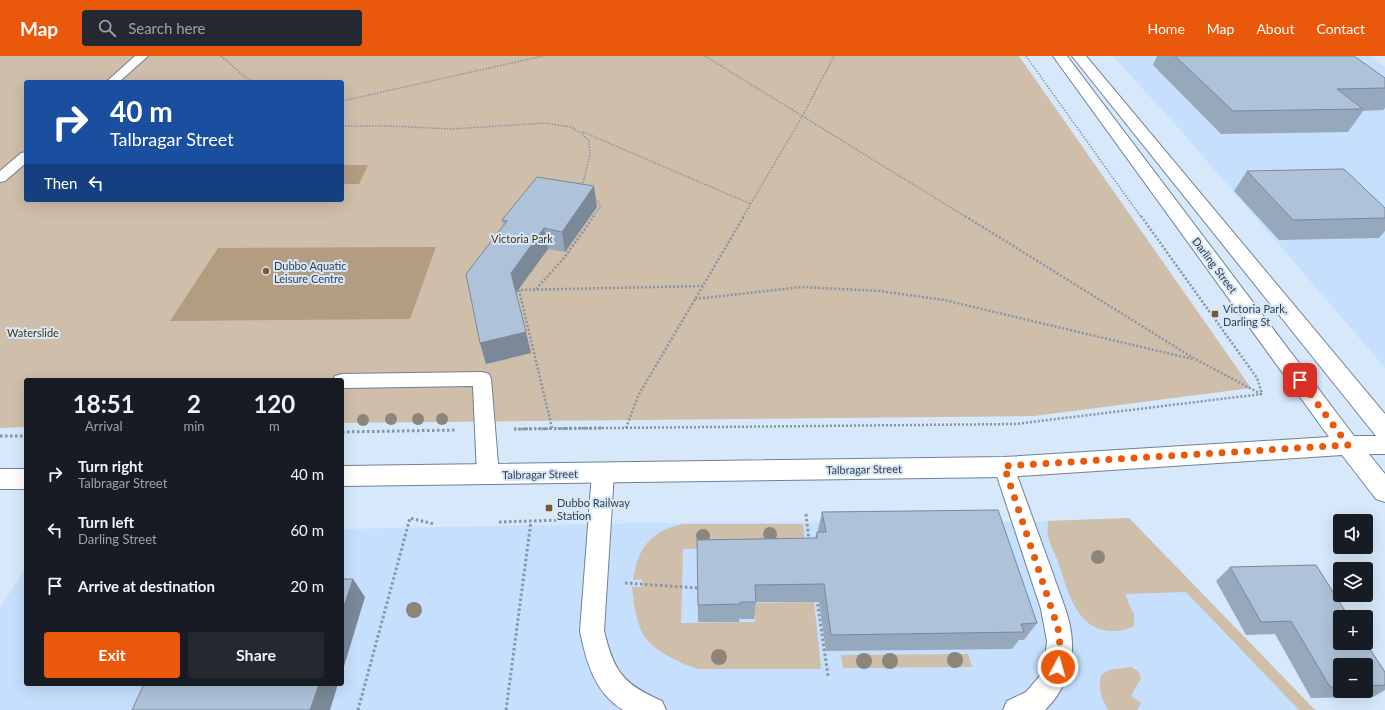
<!DOCTYPE html>
<meta charset="utf-8">
<style>
body{margin:0;font-family:Lato,sans-serif;background:#242831;color:#f1f3f6;height:100vh;display:flex;flex-direction:column;font-size:15px;white-space:nowrap}
*{box-sizing:border-box;margin:0}
p{font-size:13px;color:#9ea1a6}
.icon{flex:none;width:22px;height:22px;fill:none;stroke:currentColor;stroke-width:2;stroke-linecap:round;stroke-linejoin:round}
.map{position:relative;flex:1;overflow:hidden}
.drawer{position:absolute;left:24px;top:322px;width:320px;height:308px;display:flex;flex-direction:column;background:#171b24;border-radius:4px;box-shadow:0 4px 16px #0002}
.drawer>*{flex:none}
.top-card{position:absolute;left:24px;top:24px;width:320px;height:122px;border-radius:4px;box-shadow:0 4px 16px #0002;background:#1a4fa0;color:#fff;overflow:hidden}
.tools{position:absolute;left:1333px;top:458px;display:grid;gap:8px}
.tools a{display:grid;place-items:center;width:40px;height:40px;border-radius:4px;background:#171b24;box-shadow:0 4px 16px #0002;font-size:20px}
.pin{position:absolute;display:grid;place-items:center;width:34px;height:34px;color:#fff;margin:-17px;border-radius:8px;box-shadow:0 2px 6px #0006}
.me{position:absolute;width:44px;margin:-22px;rotate:6deg;stroke-linejoin:round;filter:drop-shadow(0 0 3px #0008)}
.turn{display:flex;align-items:center;gap:14px;height:84px;padding:0 20px;font-size:18px}
.turn .icon{width:52px;height:52px;stroke-width:2.5}
.turn b{display:block;font-size:28px;line-height:34px}
.then{display:flex;align-items:center;height:38px;padding:0 20px;background:#0003;gap:8px;font-size:15px}
.eta{display:flex;justify-content:space-evenly;align-items:center;height:68px;text-align:center}
.eta b{font-size:24px;font-weight:700;line-height:28px}
.button{display:flex;gap:8px;margin-top:auto;padding:8px 20px}
.button a{flex:1;height:46px;border-radius:4px;background:#ea580c;color:#fff;font-size:16px;font-weight:700;line-height:46px;text-align:center}
.button a+a{background:#242831;color:#f1f3f6}
ul{padding:0;list-style:none}
li{display:flex;align-items:center;gap:12px;height:56px;padding:0 20px}
li div{flex:1}
li b{display:block;font-size:15px}
li em{font-style:normal}
header{display:flex;align-items:center;gap:24px;box-sizing:border-box;height:56px;padding:0 20px;background:#ea580c;color:#fff}
header strong{font-size:19px}
nav{display:flex;gap:22px;margin-inline-start:auto;font-size:14px}
.search{width:280px;height:36px;background:#242831;display:flex;align-items:center;gap:10px;box-sizing:border-box;padding:0 14px;border-radius:4px;color:#9ea1a6;font-size:15px}
.map>svg:first-child{display:block}
.built{fill:#c5dffc}
.green{fill:#cebeaa;fill-rule:evenodd}
.water{fill:#b39d81}
.lines{fill:none;stroke-linecap:round;stroke-linejoin:round}
.service-casing{stroke:#6f8197;stroke-width:2}
.tertiary-casing{stroke:#6f8197;stroke-width:2}
.path-far2{stroke:#8995a4;stroke-width:1.5;stroke-dasharray:1.5 1.5;stroke-linecap:butt}
.path-far1{stroke:#8995a4;stroke-width:2.5;stroke-dasharray:2 2;stroke-linecap:butt}
.path{stroke:#8995a4;stroke-width:3;stroke-dasharray:2.5 2.5;stroke-linecap:butt}
.service{fill:#fff;fill-rule:evenodd}
.tertiary{fill:#fff;fill-rule:evenodd}
.tree{fill:#8b857a}
.wall{fill:#96a8bb;fill-rule:evenodd}
.shaded-wall{fill:#7a8898}
.building{fill:#aec3d9;stroke:#7a8898}
.route{stroke:#ea580c;stroke-width:7;stroke-dasharray:0 12.6}
.poi-dot{fill:#795a2f;stroke:#d7e8fb;stroke-width:1.5}
.labels{text-anchor:middle;dominant-baseline:central;stroke-width:4;stroke-linejoin:round;paint-order:stroke}
.park-label{font-size:11px;fill:#4c3410;stroke:#d7e8fb}
.poi-label{font-size:11px;fill:#353d47;stroke:#d7e8fb;text-anchor:start}
.street-label{font-size:11px;fill:#353d47;stroke:#d7e8fb}
</style>
<header>
<strong>Map</strong>
<div class="search"><svg class="icon" aria-label="search" viewBox="0 0 24 24"><circle cx="10" cy="10" r="6"/><path d="M15 15l6 6"/></svg>Search here</div>
<nav><a>Home</a><a>Map</a><a>About</a><a>Contact</a></nav>
</header>
<div class="map">
<svg width="1385" height="654" viewBox="0 0 1385 654">
<rect width="100%" height="100%" fill="#d7e8fb"/>
<g class="built">
<path d="M1113,0h257l15,11v301l-201,-234z"/>
<path d="M1129,462l186,192h-1315v-102l26,-40v116h316v-155l304,-6 359,-1z"/>
</g>
<g class="green">
<path d="M0,0h1019l232,332 -217,28 -692,7v-43h-316v47l-26,1zM26,26h316v118h-316z"/>
<path d="M1129,462l186,192h-16l-113,-118 -61,2 9,21v11c-15,8 -36,7 -49,-6 -15,-15 -21,-41 -28,-61 -3,-7 -7,-15 -9,-23 -1,-5 0,-11 0,-15z"/>
<path d="M683,468h120l2,23 -122,2 -2,74 74,-1 -2,-19 61,-1 7,67h-123c-16,-5 -40,-16 -51,-29 -11,-14 -13,-36 -15,-53h11l-1,-8 -9,1c5,-33 18,-49 50,-56z"/>
<path d="M968,598l4,13 -129,1 -2,-13z"/>
<path d="M1131,611l7,4 3,7 -10,18 10,7 -4,7h-29c-7,-12 -10,-22 -7,-35l8,-5z"/>
</g>
<g class="water">
<path d="M342,109h26l-9,19h-17z"/>
<path d="M436,191l-26,72 -240,2 48,-73z"/>
</g>
<g class="lines">
<g class="service-casing">
<g id="service">
<path d="M135,0h13l-29,26h-13z"/>
<path d="M26,96v11l-21,18 -5,1v-11l21,-18z"/>
<path d="M482,316l7,2 2,5 8,96 -4,6 -7,3 -7,-3 -4,-6 -4,-89 -131,2v-8h-9l2,-4 7,-2z"/>
<path d="M1004,403l7,2 3,6c13,36 26,71 39,107 7,22 19,46 19,70 1,24 -10,50 -27,66h-42l4,-9 19,-9 13,-15 5,-10 3,-26 -6,-32 -47,-142 3,-6z"/>
<path d="M603,408l7,3 4,6 -10,158c10,41 19,53 58,70l4,9h-43c-28,-17 -37,-48 -43,-79l12,-158 4,-6z"/>
</g>
</g>
<g class="tertiary-casing">
<g id="tertiary">
<path d="M1053,0h14l287,380h22l-304,-380h14l299,358v40h-16l16,20v28l-9,-3 -34,-44 -338,22 -662,9v-20l662,-9 325,-20z"/>
<rect x="0" y="413" width="26" height="20"/>
</g>
</g>
<g class="path-far2">
<path d="M221,0l30,26"/>
<path d="M705,0l261,161"/>
<path d="M1026,0l115,161"/>
<path d="M342,45l201,-45"/>
<path d="M342,70h46l64,3 93,-6 26,4 10,6 8,8 1,14 -7,28 1,3"/>
<path d="M583,76l168,72"/>
<path d="M593,161l7,-10 -2,-6 -4,-2"/>
<path d="M743,161l60,-102 31,-59"/>
</g>
<g class="path-far1">
<path d="M965,160l230,143 66,35"/>
<path d="M1141,160l116,162 5,16"/>
<path d="M536,233l28,-31 30,-42"/>
<path d="M695,243l107,-12 78,4 64,9 248,59"/>
<path d="M552,372l-33,-138 183,-4"/>
<path d="M626,372l12,-32 106,-180"/>
<path d="M514,373l501,-5 247,-30"/>
</g>
<g class="path">
<path d="M514,373l88,-1"/>
<path d="M342,376l115,-2"/>
<path d="M0,380h26"/>
<path d="M806,458l3,26"/>
<path d="M499,466l63,-2"/>
<path d="M625,527l72,5"/>
<path d="M817,543l11,77"/>
<path d="M358,654l52,-192 24,6"/>
<path d="M506,654l25,-189"/>
</g>
<use href="#service" class="service"/>
<use href="#tertiary" class="tertiary"/>
</g>
<g class="tree">
<circle cx="391" cy="363" r="6"/>
<circle cx="418" cy="363" r="6"/>
<circle cx="442" cy="363" r="6"/>
<circle cx="363" cy="364" r="6"/>
<circle cx="770" cy="478" r="7"/>
<circle cx="703" cy="480" r="7"/>
<circle cx="1098" cy="501" r="7"/>
<circle cx="414" cy="554" r="8"/>
<circle cx="719" cy="601" r="8"/>
<circle cx="955" cy="604" r="8"/>
<circle cx="864" cy="605" r="8"/>
<circle cx="890" cy="605" r="8"/>
</g>
<g class="wall">
<path d="M1157,0h197l31,22v30l-2,2 -20,1 -15,21 -127,2 -68,-69z"/>
<path d="M1247,115l138,37v23l-6,7 -100,2 -45,-49z"/>
<path d="M597,151l-32,45 -17,-3 -32,44 15,60 -45,11 -6,-21 24,-117 -2,-6z"/>
<path d="M822,456l215,111 -13,17h-5l-7,9 -186,2 -7,-49h-63l-2,17h-15v3h-41l-1,-82 118,-2 2,-6h1v-2z"/>
<path d="M1230,511l155,105v18l-12,7 -62,1 -36,-64 -29,1 -30,-54zM1340,609h26v26h-26z"/>
</g>
<g class="shaded-wall">
<path d="M594,130l3,21 -32,45 -3,-20z"/>
<path d="M544,172l4,21 -33,45 -4,-21z"/>
<path d="M526,276l5,21 -45,11 -6,-21z"/>
<path d="M353,523l12,18 -23,76v-61z"/>
<path d="M319,628h19l-8,26h-20z"/>
</g>
<g class="building">
<path d="M1175,0h179l31,22v10l-48,1 26,20 -130,2z"/>
<path d="M1344,113l41,39v10l-92,2 -46,-49z"/>
<path d="M537,121l57,9 -32,46 -18,-4 -33,45 15,59 -46,11 -14,-69 41,-53 -5,-1z"/>
<path d="M998,454l39,113 -16,1 3,8 -193,3 -7,-51 -69,1 1,17h-16v2l-42,1 -1,-65 120,-2v-6h9l-4,-20z"/>
<path d="M1316,509l33,52h-9v26h26l19,29v13l-19,1v-21h-26v21l-10,1 -39,-66 -30,1 -31,-55z"/>
<path d="M342,523h11l-11,33z"/>
<path d="M144,628h175l-9,26h-178z"/>
</g>
<g class="lines">
<path class="route" d="M1058,611l2,-22 -2,-17 -54,-162 344,-21 -48,-65"/>
</g>
<g class="poi-dot">
<circle cx="266" cy="215" r="4"/>
<rect x="1211" y="254" width="8" height="8" rx="2"/>
<rect x="545" y="448" width="8" height="8" rx="2"/>
</g>
<g class="labels">
<g class="park-label">
<text x="522" y="182">Victoria Park</text>
<text x="33" y="276">Waterslide</text>
</g>
<g class="poi-label">
<text x="274" y="209">Dubbo Aquatic<tspan x="274" dy="13">Leisure Centre</tspan></text>
<text x="1223" y="252">Victoria Park,<tspan x="1223" dy="13">Darling St</tspan></text>
<text x="557" y="446">Dubbo Railway<tspan x="557" dy="13">Station</tspan></text>
</g>
<g class="street-label">
<text transform="translate(1215 209) rotate(53)">Darling Street</text>
<text transform="translate(864 413) rotate(-1)">Talbragar Street</text>
<text transform="translate(540 418) rotate(-1)">Talbragar Street</text>
</g>
</g>
</svg>
<div class="tools">
<a><svg class="icon" aria-label="sound" viewBox="0 0 24 24"><path d="M4 9h4l5-4v14l-5-4H4zM17 9q2 3 0 6"/></svg></a>
<a><svg class="icon" aria-label="layers" viewBox="0 0 24 24"><path d="M12 4l9 5-9 5-9-5zM3 14l9 5 9-5"/></svg></a>
<a>+</a>
<a>−</a>
</div>
<div class="pin" style="left:1300px;top:324px;background:#d93025"><svg class="icon" aria-label="arrive" viewBox="0 0 24 24"><path d="M6 21V4h12l-3 4 3 4H6"/></svg></div>
<svg class="me" style="left:1058px;top:611px" viewBox="-20 -20 40 40"><circle r="17" fill="#ea580c" stroke="#fff" stroke-width="3"/><path d="M0-11L8 9 0 5-8 9z" fill="#fff"/></svg>
<div class="top-card">
<div class="turn"><svg class="icon" aria-label="right" viewBox="0 0 24 24"><path d="M7 20v-9h11M14 6l5 5-5 5"/></svg><div><b>40 m</b>Talbragar Street</div></div>
<div class="then">Then<svg class="icon" aria-label="left" viewBox="0 0 24 24"><path d="M17 20v-9H6M10 6l-5 5 5 5"/></svg></div>
</div>
<section class="drawer">
<div class="eta">
<div><b>18:51</b><p>Arrival</p></div>
<div><b>2</b><p>min</p></div>
<div><b>120</b><p>m</p></div>
</div>
<ul>
<li><svg class="icon" aria-label="right" viewBox="0 0 24 24"><path d="M7 20v-9h11M14 6l5 5-5 5"/></svg><div><b>Turn right</b><p>Talbragar Street</p></div><em>40 m</em></li>
<li><svg class="icon" aria-label="left" viewBox="0 0 24 24"><path d="M17 20v-9H6M10 6l-5 5 5 5"/></svg><div><b>Turn left</b><p>Darling Street</p></div><em>60 m</em></li>
<li><svg class="icon" aria-label="arrive" viewBox="0 0 24 24"><path d="M6 21V4h12l-3 4 3 4H6"/></svg><div><b>Arrive at destination</b></div><em>20 m</em></li>
</ul>
<div class="button"><a>Exit</a><a>Share</a></div>
</section>
</div>
